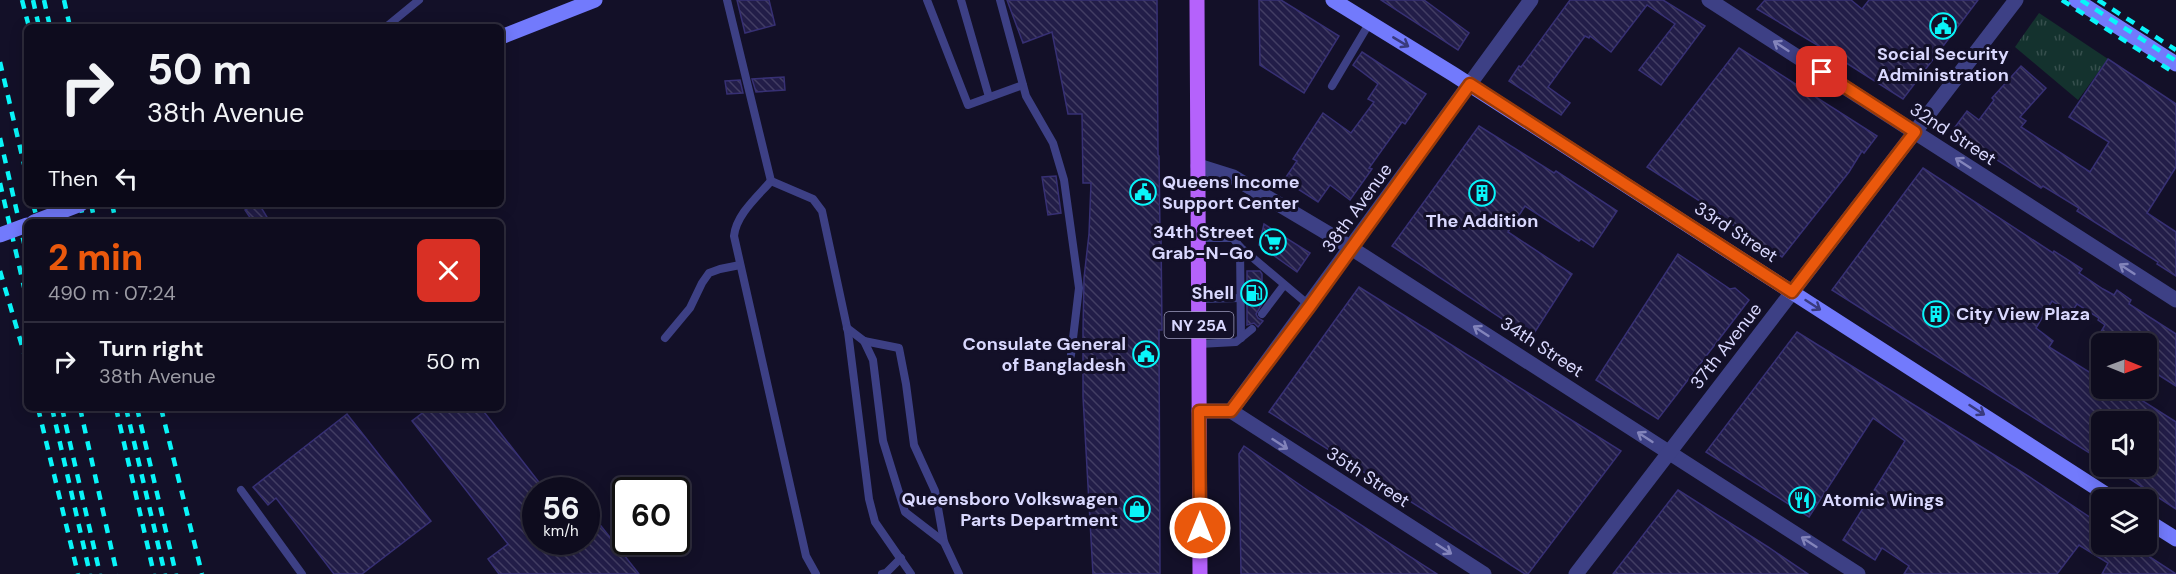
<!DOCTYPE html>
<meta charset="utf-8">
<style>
body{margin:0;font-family:"DM Sans",sans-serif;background:#171527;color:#f1f3f6;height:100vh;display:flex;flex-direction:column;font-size:22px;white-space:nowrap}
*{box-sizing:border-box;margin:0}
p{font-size:20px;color:#9b9ba4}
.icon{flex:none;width:33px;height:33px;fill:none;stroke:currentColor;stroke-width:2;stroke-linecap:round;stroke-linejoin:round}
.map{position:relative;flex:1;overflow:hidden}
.side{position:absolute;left:24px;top:219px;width:480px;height:192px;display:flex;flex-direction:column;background:#0e0c1e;border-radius:9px;box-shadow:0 3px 15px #0003,0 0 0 2px #2e2c3c}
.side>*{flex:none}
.guide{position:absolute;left:24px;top:24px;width:480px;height:183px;border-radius:9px;box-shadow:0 3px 15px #0003,0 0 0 2px #2e2c3c;background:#0e0c1e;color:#f1f3f6;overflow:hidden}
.needle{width:39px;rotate:91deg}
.tools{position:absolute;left:2091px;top:333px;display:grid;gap:12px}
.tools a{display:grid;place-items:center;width:66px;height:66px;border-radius:9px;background:#0e0c1e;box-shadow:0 3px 15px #0003,0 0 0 2px #2e2c3c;font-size:30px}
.speed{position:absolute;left:522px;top:477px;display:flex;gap:12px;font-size:30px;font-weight:700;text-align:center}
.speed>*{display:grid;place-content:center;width:78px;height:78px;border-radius:50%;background:#0e0c1e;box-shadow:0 3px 15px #0003,0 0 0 2px #2e2c3c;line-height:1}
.speed small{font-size:15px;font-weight:400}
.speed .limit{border:3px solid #111;border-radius:9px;background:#fff;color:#111}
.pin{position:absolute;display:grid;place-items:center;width:51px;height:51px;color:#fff;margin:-26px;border-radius:12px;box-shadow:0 3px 9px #0006}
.me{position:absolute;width:66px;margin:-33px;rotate:0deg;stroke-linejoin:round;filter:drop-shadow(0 0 4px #0008)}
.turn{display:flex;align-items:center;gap:21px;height:126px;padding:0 24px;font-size:27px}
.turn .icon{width:78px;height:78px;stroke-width:2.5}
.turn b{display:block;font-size:42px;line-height:51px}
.then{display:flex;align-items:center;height:57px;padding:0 24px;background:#0003;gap:12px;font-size:22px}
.round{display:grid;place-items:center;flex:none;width:63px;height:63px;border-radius:9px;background:#171527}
.headline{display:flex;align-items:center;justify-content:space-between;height:102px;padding:0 24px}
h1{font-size:36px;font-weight:700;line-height:45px;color:#ea580c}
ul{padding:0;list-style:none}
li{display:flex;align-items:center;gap:18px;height:78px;padding:0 24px;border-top:2px solid #2e2c3c}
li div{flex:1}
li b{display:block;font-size:22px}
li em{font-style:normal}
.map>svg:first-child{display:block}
.grass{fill:url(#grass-tufts)}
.building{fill:url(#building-back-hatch);stroke:#373074;stroke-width:1.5}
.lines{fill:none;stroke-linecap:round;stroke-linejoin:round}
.lane{stroke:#3d4085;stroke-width:8}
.street{stroke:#3d4085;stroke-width:15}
.secondary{stroke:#727afc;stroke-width:15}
.primary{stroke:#b562fb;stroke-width:15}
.rail{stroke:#09f5f9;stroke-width:4.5;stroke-dasharray:9 8;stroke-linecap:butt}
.secondary-bridge{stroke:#727afc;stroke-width:15}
.oneway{stroke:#393a7d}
.oneway2{stroke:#8384bb}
.route-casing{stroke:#983908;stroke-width:15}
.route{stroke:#ea580c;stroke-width:10}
.labels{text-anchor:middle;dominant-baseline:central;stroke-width:6;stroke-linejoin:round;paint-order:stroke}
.shield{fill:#131028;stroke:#9e9cbe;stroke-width:1.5}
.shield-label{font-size:16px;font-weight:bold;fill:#d9d8fe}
.poi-label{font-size:18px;font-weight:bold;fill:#d9d8fe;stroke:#131028;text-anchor:end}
.street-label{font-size:18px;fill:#d9d8fe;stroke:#131028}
</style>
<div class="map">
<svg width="2176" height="574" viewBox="0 0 2176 574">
<defs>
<pattern id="grass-tufts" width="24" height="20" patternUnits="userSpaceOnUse" patternTransform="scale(1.5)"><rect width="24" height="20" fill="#14322e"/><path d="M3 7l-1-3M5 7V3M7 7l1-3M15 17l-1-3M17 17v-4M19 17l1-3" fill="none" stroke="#364f4d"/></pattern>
<pattern id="building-back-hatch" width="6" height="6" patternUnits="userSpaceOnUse" patternTransform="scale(1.5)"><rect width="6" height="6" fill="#221d48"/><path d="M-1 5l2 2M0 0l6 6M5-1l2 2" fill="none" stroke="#423d63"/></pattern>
</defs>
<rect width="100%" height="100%" fill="#131028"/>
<path class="grass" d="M2039,13l69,46 -30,41 -63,-53z"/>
<g class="building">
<path d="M737,0h32l6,25 -30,8z"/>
<path d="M1007,0h150l1,155 1,1 1,77h1l1,97h-3l1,244h-67l-10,-177v-67l1,-52 5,-44 2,-51h-8l-1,-69h-14l-16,-82 -29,11z"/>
<path d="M1259,0h22l58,36 -35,57 -44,-28z"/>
<path d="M1381,0h43l45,33 -11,17z"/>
<path d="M1570,0h93l42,26 -44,59 -22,-15 36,-46 -28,-19 -36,47 -21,-16 -1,2 -4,-2 -37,51 22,16 -9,12 -52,-34 10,-15 2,1z"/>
<path d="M1765,0h86l11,9 7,-9h109l-75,99 -74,-47 -72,-43z"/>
<path d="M1739,48l138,88 -13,17 -2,-2 -13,21 -67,85 -63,-41 1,-2 -73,-47z"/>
<path d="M1362,52l64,42 -21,30 -3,-2 -33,46 3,1 -22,31 -20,-15 -12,17 -34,-22 13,-19 -4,-2 30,-46 28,20 23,-31 -6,-3 10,-15 -25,-19z"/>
<path d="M2108,59l68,45v63l-29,46 29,19v44l-19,-12 1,-2 -81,-51 2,-3 -36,-22 -2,2 -89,-57 15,-20 12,9 15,-20 -2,-2 29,-32 25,22 -26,29 6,4 -5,6 69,45 19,-30 -40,-25z"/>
<path d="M784,77l1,13 -29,2 -4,-13z"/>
<path d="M740,80l3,13 -16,1 -2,-13z"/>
<path d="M1479,126l75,47 2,-2 61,40 -24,36 -12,-8 -2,2 -54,-35 -17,26 64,42 -41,64 -139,-92z"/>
<path d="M1923,168l130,85 1,-2 28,18 -3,4 24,16 11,6 3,-5 14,10 -2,4 47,30v52l-30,-19v-23h-33l-14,-9 6,-10 -7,-5 1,-2 -22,-14 -6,9 -19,-12 -16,27 17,13 -4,6 40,25 13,-19v35h41l-5,10 38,24v87l-66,-43h36v-44h-44v39l-270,-171z"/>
<path d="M1056,176l5,37 -13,2 -6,-38z"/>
<path d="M255,204h4l11,18h-17l-8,-12z"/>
<path d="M1264,224l46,29 -13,19 -38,-27z"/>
<path d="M1678,254l52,35 5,-1 14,12 -91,119 -62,-39z"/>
<path d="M1247,271h13l2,3v30l-6,10 2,4 5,3 -5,6 -4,-4 -7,2z"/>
<path d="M1359,287l262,164 -93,123h-3l-256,-162z"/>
<path d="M1797,332l231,144 69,46 -3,4 8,4v14h28l46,30h-74l6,-11 -29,-18 -22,29h-153l5,-8 -27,-18 -7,12 -32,-20 62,-99 -32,-23 -64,99 -103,-65z"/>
<path d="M429,408h52l64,82h-9v52h50v-35l53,67h-140l-11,-15 20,-15 -96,-123z"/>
<path d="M347,414l84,107 -69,53h-28l-58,-76 -8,7 -15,-18z"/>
<path d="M1244,446l66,46 127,82h-196l-2,-120z"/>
<path d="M1678,490l90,57 40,27h-195z"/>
</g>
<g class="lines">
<g class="lane">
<path d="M727,0l44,181"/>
<path d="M927,0l41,105 55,-20"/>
<path d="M961,0l28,97"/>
<path d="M1000,0l26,96 27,47 11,37 15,108 -8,67"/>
<path d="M386,27l33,-27"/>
<path d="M1332,86l38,-64"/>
<path d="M771,181l42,18 9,12 26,121 21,167 6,23 36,52"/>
<path d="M771,181c-14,16 -35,34 -37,55l72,320 10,18"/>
<path d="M1198,238h35l7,9 70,59"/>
<path d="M1240,247l1,91"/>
<path d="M1198,299l42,-1"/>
<path d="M1262,314l22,-29"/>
<path d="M847,328l17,13 35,7 7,36 8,61 21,46 9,51 15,32"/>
<path d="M665,338l25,-30 12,-25 7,-10 11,-4 20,-4"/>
<path d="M864,341l9,19 10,81 22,71 39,30"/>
<path d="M1199,344l37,-2 16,-13"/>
<path d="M241,490l61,84"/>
<path d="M882,574l4,-1 15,-15"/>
</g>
<g class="street">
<path d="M1709,0l467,300"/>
<path d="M1198,166l35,11 101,60 524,337"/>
<path d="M1199,411h32l300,-411"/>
<path d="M1231,411l253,163"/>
<path d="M1576,574l440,-574"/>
</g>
<g class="secondary">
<path d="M1333,0l120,74 662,426"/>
<path d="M2076,0l100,64"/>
<path d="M501,37l94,-37"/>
<path d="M2146,520l30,19"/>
</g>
<path class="primary" d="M1197,0l3,574"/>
<g class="rail">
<path d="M22,0l7,27"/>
<path d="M33,0l6,27"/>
<path d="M44,0l6,27"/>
<path d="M64,0l6,27"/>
<path d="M2062,0l114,74"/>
<path d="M2081,0l95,61"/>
<path d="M2098,0l78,50"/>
<path d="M0,62l27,115"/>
<path d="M0,138l27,118"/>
<path d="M0,183l27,117"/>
<path d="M33,204l5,18"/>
<path d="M70,204l4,18"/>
<path d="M80,204l4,18"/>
<path d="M91,204l4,18"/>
<path d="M112,204l4,18"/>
<path d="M0,271l27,92"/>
<path d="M38,408l40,166"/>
<path d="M52,408l38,166"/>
<path d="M62,408l38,166"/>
<path d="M80,408l37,166"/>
<path d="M116,408l38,166"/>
<path d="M126,408l39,166"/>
<path d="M137,408l39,166"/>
<path d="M161,408l41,166"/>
</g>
<g class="secondary-bridge">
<path d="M34,222l47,-18"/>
<path d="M0,235l27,-10"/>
</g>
</g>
<defs><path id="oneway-shaft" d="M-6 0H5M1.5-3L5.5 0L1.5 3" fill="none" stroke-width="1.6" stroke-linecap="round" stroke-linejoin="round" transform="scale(1.5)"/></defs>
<g class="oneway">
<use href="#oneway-shaft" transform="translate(1401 42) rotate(31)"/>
<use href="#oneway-shaft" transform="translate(1813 305) rotate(33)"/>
<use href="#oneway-shaft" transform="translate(1977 410) rotate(33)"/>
</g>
<g class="oneway2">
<use href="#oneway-shaft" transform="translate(1781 46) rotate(-147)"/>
<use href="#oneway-shaft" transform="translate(1963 163) rotate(-147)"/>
<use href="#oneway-shaft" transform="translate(2127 269) rotate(-147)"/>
<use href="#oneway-shaft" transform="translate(1481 331) rotate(-147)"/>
<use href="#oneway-shaft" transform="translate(1645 437) rotate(-147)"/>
<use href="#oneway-shaft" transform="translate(1280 444) rotate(33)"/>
<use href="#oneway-shaft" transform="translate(1809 542) rotate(-147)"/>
<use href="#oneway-shaft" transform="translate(1444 549) rotate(33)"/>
</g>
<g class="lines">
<g class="route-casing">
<path id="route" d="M1200,528l-1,-117h32l79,-105 160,-222 322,208 123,-160 -93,-60"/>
</g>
<use href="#route" class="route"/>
</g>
<defs>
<g id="civic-ring" transform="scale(1.35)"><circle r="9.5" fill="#131028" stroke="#09f5f9" stroke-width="1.5"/><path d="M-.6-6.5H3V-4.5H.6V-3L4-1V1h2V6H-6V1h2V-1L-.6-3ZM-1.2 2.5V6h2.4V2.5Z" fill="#09f5f9"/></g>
<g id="building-ring" transform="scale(1.35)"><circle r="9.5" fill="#131028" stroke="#09f5f9" stroke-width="1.5"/><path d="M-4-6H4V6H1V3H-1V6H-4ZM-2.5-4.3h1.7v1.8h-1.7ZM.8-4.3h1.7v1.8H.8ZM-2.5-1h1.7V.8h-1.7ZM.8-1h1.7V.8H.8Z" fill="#09f5f9"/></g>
<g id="supermarket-ring" transform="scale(1.35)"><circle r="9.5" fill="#131028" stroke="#09f5f9" stroke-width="1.5"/><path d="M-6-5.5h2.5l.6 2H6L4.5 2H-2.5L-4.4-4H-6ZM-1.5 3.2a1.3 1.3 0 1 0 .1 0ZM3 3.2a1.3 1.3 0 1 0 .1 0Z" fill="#09f5f9"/></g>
<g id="fuel-ring" transform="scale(1.35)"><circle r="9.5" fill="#131028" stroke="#09f5f9" stroke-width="1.5"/><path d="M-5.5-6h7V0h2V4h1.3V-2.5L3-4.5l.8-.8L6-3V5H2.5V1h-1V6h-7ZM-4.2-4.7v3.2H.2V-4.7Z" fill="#09f5f9"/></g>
<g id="restaurant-ring" transform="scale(1.35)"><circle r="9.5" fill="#131028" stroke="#09f5f9" stroke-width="1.5"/><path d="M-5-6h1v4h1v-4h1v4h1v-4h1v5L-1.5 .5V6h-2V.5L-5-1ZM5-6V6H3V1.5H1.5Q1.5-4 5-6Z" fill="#09f5f9"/></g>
<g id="shop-ring" transform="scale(1.35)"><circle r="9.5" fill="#131028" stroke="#09f5f9" stroke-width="1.5"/><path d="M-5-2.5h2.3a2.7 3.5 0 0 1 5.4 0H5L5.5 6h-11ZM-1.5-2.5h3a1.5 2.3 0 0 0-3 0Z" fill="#09f5f9"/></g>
</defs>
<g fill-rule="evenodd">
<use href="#civic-ring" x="1943" y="26"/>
<use href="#civic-ring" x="1143" y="192"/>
<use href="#building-ring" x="1482" y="193"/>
<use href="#supermarket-ring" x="1273" y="242"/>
<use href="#fuel-ring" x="1254" y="293"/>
<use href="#building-ring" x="1936" y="314"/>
<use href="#civic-ring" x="1146" y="354"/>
<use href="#restaurant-ring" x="1802" y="500"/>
<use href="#shop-ring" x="1137" y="509"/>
</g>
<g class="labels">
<rect class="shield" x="1164.5" y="312" width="69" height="26" rx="4.5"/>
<g class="shield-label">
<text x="1199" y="325">NY 25A</text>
</g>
<g class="poi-label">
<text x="1943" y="54" text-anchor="middle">Social Security<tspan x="1943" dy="21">Administration</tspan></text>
<text x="1162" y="182" text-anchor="start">Queens Income<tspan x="1162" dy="21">Support Center</tspan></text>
<text x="1482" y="221" text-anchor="middle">The Addition</text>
<text x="1254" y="232">34th Street<tspan x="1254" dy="21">Grab-N-Go</tspan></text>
<text x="1234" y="293">Shell</text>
<text x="1956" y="314" text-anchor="start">City View Plaza</text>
<text x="1126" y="344">Consulate General<tspan x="1126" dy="21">of Bangladesh</tspan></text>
<text x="1118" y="499">Queensboro Volkswagen<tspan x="1118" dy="21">Parts Department</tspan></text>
<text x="1822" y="500" text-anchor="start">Atomic Wings</text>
</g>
<g class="street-label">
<text transform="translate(1953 134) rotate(33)">32nd Street</text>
<text transform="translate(1357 208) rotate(-54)">38th Avenue</text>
<text transform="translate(1736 232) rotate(33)">33rd Street</text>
<text transform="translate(1726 346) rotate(-52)">37th Avenue</text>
<text transform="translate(1542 347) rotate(33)">34th Street</text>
<text transform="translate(1368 477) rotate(33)">35th Street</text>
</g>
</g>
</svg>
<div class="tools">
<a><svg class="needle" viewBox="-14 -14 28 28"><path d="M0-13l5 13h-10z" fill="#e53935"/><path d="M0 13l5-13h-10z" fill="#9b9ba4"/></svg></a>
<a><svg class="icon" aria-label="sound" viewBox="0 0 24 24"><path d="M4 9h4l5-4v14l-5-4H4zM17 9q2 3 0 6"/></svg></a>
<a><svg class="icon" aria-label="layers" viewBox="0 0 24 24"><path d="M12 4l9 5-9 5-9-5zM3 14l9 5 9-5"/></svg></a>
</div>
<div class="speed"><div>56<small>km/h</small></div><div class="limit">60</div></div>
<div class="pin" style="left:1822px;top:72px;background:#d93025"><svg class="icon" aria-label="arrive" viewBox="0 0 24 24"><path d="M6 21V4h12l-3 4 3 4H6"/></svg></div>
<svg class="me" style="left:1200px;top:528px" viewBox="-20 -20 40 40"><circle r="17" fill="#ea580c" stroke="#fff" stroke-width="3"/><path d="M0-11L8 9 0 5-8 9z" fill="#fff"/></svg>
<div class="guide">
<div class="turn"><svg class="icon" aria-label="right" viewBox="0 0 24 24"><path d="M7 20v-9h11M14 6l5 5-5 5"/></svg><div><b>50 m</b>38th Avenue</div></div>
<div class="then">Then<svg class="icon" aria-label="left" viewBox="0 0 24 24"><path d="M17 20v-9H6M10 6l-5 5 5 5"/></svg></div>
</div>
<section class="side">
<div class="headline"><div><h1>2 min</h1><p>490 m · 07:24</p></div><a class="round" style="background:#d93025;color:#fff"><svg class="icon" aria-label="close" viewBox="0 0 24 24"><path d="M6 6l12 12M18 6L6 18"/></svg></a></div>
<ul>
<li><svg class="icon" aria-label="right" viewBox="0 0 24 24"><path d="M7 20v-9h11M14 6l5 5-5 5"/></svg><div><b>Turn right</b><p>38th Avenue</p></div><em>50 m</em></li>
</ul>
</section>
</div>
